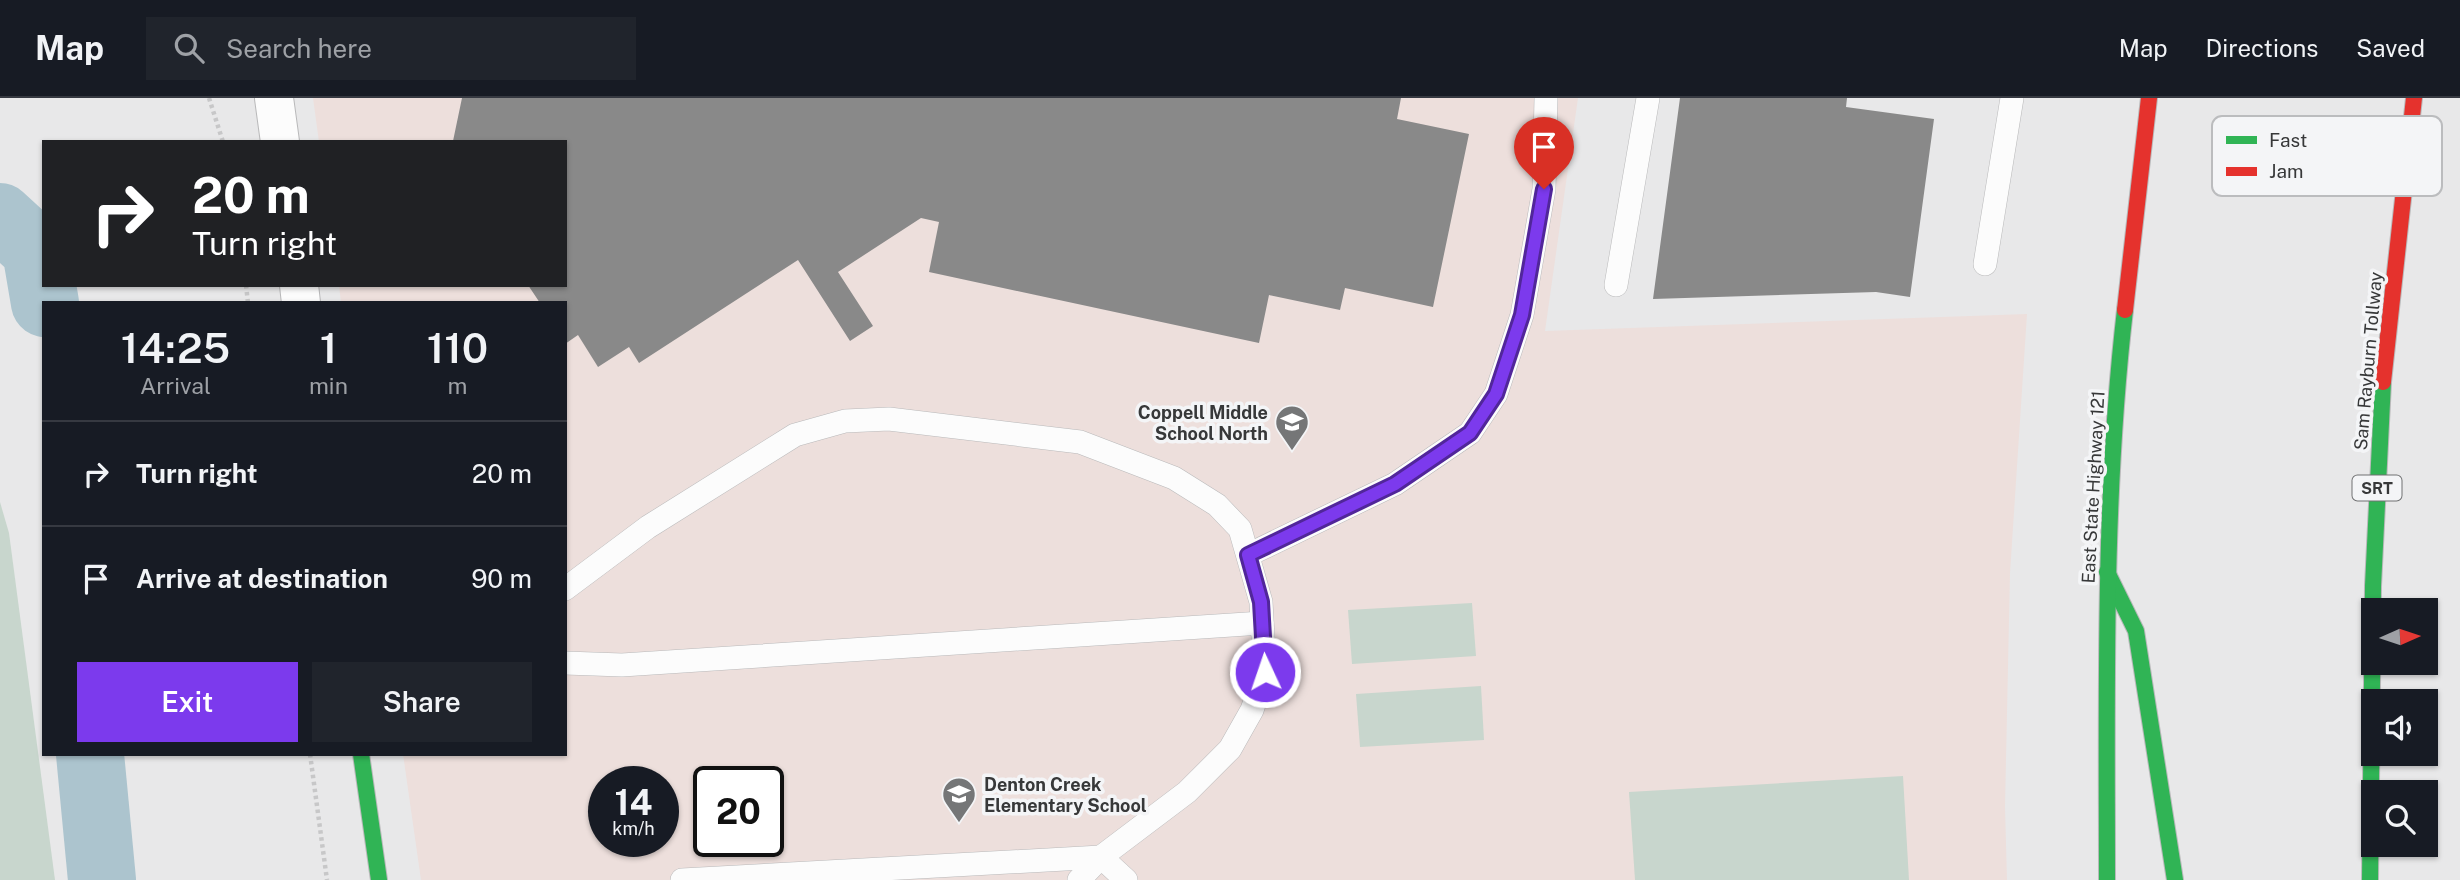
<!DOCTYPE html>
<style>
body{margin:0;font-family:"Public Sans",sans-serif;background:#20242c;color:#f1f3f6;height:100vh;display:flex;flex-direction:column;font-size:26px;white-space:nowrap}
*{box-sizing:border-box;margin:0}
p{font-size:23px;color:#9ea1a6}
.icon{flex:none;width:38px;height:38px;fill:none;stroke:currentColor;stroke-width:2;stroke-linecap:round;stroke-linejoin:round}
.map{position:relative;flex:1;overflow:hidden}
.side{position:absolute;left:42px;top:203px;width:525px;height:455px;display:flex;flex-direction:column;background:#171b24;border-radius:0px;box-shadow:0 2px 5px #0004}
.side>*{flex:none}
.top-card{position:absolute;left:42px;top:42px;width:525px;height:147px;border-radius:0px;box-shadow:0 2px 5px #0004;background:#202124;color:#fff;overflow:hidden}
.needle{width:46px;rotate:87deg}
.buttons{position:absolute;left:2361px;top:500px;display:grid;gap:14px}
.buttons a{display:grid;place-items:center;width:77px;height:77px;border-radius:0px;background:#171b24;box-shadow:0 2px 5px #0004;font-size:35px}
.speed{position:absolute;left:588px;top:668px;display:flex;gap:14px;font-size:35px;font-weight:700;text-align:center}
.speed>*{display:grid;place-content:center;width:91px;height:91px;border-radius:50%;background:#171b24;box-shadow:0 2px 5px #0004;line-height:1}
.speed small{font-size:18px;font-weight:400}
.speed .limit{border:4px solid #111;border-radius:10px;background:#fff;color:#111}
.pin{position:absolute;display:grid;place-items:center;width:60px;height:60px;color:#fff;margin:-72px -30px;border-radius:50% 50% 50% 0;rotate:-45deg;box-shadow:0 0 7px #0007}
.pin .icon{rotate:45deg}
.me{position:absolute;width:77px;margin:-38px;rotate:357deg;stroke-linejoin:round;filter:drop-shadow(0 0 5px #0008)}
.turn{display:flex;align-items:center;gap:24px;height:147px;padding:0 35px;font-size:32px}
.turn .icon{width:91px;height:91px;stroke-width:2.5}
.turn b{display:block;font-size:49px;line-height:60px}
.eta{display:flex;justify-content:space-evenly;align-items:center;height:119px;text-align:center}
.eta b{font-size:42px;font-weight:600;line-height:49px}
.primary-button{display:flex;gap:14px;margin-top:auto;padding:14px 35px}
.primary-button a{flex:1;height:80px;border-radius:0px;background:#7c3aed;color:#fff;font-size:28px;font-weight:600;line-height:80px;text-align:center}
.primary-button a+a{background:#20242c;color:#f1f3f6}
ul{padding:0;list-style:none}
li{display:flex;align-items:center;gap:21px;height:105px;padding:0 35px;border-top:2px solid #363941}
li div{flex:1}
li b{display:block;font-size:26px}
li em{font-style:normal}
header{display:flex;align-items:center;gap:42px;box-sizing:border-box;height:98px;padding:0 35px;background:#171b24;border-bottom:2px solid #363941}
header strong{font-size:33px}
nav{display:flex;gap:38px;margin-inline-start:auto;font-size:24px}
.search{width:490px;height:63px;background:#20242c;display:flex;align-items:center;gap:18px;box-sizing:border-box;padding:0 24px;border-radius:0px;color:#9ea1a6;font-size:26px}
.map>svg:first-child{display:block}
.education{fill:#eddfdc;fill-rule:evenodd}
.green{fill:#c8d6cd}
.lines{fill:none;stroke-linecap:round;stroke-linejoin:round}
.river{stroke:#acc4ce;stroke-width:68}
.building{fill:#898989}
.lane-casing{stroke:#b9b9ba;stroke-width:24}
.street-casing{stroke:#b9b9ba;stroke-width:40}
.fast-casing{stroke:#b9b9ba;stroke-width:18}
.jam-casing{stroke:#b9b9ba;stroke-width:18}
.path{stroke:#c7c7c8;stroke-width:4.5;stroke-dasharray:3.5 3.5;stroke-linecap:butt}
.lane{stroke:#fcfcfc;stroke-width:23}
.street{stroke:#fcfcfc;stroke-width:38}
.fast{stroke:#30b455;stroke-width:16}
.jam{stroke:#e5322d;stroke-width:16}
.route-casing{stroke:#51269a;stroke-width:18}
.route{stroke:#7c3aed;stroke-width:12}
.labels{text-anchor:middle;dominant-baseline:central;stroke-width:7;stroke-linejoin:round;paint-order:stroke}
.shield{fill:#f4f5f7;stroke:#707172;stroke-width:2}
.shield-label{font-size:16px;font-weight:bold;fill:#373839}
.street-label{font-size:18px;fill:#373839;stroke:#f4f5f7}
.poi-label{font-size:18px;font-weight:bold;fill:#373839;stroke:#f4f5f7;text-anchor:end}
.key{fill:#f4f5f7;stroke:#bbbcbe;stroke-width:2}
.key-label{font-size:19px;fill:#373839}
</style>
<header>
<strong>Map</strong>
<div class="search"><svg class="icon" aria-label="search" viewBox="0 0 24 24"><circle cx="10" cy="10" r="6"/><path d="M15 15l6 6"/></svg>Search here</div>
<nav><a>Map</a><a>Directions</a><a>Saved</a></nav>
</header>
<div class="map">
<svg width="2460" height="782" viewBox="0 0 2460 782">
<rect width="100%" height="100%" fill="#e8e8e9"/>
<path class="education" d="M313,0h1265l-33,233 482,-17 -17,259 -5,234 2,73h-1586l-18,-126h162v-451h-224l-2,-18h226v-143h-246zM604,684h59v60h-59zM709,684h59v60h-59z"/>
<g class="green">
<path d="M0,404l9,31 46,347h-55z"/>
<path d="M1472,505l4,53 -124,8 -4,-54z"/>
<path d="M1481,588l3,54 -124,7 -4,-53z"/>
<path d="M1903,678l6,104h-274l-6,-88z"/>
</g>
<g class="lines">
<g class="river">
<path d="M0,119l36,33 9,53"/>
<path d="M90,656l12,126"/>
</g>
</g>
<g class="building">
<path d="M462,0h939l-4,21 72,15 -36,173 -88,-19 -5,22 -71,-15 -10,48 -330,-71 10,-50 -18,-4 -83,54 35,54 -23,15 -52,-81 -159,103 -10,-16 -31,20 -20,-32 -13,9v-41h-25l-12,-18h37v-143l-112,-1z"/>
<path d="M1680,0h167l-1,9 88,12 -24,178 -34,-5 -223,7z"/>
</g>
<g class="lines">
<g class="lane-casing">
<g id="lane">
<path d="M1985,166l27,-166"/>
<path d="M1616,187l32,-187"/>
<path d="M1248,457l147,-71 75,-51 26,-39 26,-79 22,-126 2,-91"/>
<path d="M565,491l83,-62 147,-92 50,-14 44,-2 191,23 94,36 43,27 23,24 21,73 4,70 -13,38 -22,39 -43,43 -86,65 -22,23"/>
<path d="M565,565l57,2 640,-42"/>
<path d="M682,782l419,-23 25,23"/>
</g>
</g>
<g class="street-casing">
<g id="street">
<path d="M274,0l6,44"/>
<path d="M299,187l2,18"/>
</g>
</g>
<g class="fast-casing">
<g id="fast">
<path d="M2107,474l29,59 39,249"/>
<path d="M361,656l18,126"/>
<path d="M2107,782c0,-190 -4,-381 18,-570"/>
<path d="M2370,782l3,-294 10,-204"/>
</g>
</g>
<g class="jam-casing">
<g id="jam">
<path d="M2125,212l24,-212"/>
<path d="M2383,284l31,-284"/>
</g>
</g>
<g class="path">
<path d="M209,0l14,44"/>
<path d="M246,187l2,18"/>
<path d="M310,656l17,126"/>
</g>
<use href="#lane" class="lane"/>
<use href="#street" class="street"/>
<use href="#fast" class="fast"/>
<use href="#jam" class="jam"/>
</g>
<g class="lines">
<g class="route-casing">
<path id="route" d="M1265,574l-4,-70 -13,-47 147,-71 75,-51 26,-39 26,-79 22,-126"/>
</g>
<use href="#route" class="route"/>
</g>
<defs>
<g id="school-pin" transform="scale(1.75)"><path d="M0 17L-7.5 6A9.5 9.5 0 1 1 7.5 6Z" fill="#757677" stroke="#f4f5f7"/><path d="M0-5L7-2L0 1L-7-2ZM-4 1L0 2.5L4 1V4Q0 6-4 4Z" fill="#fff"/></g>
</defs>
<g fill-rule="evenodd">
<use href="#school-pin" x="1292" y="324"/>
<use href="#school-pin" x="959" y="696"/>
</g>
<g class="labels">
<rect class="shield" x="2352.5" y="377.5" width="49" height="25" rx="5"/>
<g class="shield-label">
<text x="2377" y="390">SRT</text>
</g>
<g class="street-label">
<text transform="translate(2368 263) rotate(-85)">Sam Rayburn Tollway</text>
<text transform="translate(2093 389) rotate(-87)">East State Highway 121</text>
</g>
<g class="poi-label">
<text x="1268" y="314">Coppell Middle<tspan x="1268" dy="21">School North</tspan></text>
<text x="984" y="686" text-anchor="start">Denton Creek<tspan x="984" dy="21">Elementary School</tspan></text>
</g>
</g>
<rect x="2212" y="18" width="230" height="80" rx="10" class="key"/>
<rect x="2226" y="38" width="31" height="8" fill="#30b455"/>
<rect x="2226" y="69" width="31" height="9" fill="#e5322d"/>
<g class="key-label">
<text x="2269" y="49">Fast</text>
<text x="2269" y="80">Jam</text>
</g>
</svg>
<div class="buttons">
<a><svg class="needle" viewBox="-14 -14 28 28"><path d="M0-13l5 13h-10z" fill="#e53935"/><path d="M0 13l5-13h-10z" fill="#9ea1a6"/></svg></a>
<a><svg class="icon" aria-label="sound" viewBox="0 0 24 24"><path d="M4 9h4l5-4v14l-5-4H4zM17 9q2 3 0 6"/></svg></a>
<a><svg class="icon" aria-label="search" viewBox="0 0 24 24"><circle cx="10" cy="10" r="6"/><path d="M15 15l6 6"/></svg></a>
</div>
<div class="speed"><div>14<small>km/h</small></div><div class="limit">20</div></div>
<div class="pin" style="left:1544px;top:91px;background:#d93025"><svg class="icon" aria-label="arrive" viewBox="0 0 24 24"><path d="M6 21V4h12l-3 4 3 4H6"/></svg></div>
<svg class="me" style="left:1265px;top:574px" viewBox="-20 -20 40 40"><circle r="17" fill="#7c3aed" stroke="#fff" stroke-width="3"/><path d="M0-11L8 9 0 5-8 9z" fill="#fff"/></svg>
<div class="top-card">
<div class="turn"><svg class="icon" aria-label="right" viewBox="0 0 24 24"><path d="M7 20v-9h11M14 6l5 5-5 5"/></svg><div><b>20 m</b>Turn right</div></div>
</div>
<section class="side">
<div class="eta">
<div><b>14:25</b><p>Arrival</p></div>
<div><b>1</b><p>min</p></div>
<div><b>110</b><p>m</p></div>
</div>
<ul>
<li><svg class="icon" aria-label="right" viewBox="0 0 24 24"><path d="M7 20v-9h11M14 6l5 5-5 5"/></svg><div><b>Turn right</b></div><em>20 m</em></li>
<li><svg class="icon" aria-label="arrive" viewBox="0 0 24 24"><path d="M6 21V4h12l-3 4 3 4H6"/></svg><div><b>Arrive at destination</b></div><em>90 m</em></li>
</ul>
<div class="primary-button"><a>Exit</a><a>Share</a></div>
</section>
</div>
